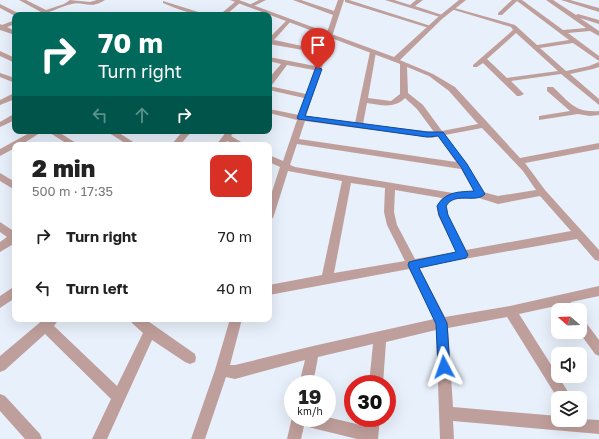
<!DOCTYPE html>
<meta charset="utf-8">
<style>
body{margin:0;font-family:"Golos Text",sans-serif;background:#f2f2f2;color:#222;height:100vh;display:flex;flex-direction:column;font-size:15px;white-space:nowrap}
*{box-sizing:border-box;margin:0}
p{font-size:13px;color:#767676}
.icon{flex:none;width:22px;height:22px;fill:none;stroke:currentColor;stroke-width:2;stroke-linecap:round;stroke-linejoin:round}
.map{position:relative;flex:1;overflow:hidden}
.drawer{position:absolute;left:12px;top:142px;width:260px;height:180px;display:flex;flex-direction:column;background:#fff;border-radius:8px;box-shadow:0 4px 16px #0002}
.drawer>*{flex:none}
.top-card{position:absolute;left:12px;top:12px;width:260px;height:122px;border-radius:8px;box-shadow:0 4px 16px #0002;background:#00695c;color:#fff;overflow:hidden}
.needle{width:26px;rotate:289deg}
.controls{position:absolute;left:551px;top:303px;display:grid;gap:8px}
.controls a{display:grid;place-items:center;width:36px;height:36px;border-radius:8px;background:#fff;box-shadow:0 4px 16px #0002;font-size:20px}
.speed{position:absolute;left:284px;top:375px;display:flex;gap:8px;font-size:20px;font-weight:700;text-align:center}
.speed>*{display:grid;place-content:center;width:52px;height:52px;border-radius:50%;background:#fff;box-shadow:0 4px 16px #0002;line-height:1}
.speed small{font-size:10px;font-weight:400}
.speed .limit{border:6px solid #d22;background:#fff;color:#111}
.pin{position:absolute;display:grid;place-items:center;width:34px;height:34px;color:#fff;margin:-41px -17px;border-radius:50% 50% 50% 0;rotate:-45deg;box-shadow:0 0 4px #0007}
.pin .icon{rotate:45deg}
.me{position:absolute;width:44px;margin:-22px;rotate:356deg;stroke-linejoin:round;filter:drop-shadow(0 0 3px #0008)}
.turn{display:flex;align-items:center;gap:14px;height:84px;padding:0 20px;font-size:18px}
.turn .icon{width:52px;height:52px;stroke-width:2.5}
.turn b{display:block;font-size:28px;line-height:34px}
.lanes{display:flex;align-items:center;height:38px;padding:0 20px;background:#0003;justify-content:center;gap:20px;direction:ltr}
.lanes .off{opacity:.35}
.round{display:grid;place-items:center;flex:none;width:42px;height:42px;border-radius:8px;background:#f2f2f2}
.summary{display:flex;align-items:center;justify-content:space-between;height:68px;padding:0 20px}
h1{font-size:24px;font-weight:800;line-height:30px}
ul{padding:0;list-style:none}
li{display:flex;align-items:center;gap:12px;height:52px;padding:0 20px}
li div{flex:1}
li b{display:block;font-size:15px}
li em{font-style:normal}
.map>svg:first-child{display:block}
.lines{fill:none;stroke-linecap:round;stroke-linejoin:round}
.minor{fill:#bf9f9b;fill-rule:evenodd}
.tertiary{fill:#bf9f9b;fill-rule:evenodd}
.route{fill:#1a73e8;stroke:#114b97}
</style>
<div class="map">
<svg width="599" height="439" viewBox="0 0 599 439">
<rect width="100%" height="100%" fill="#e8f0fb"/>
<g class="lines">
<g class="minor">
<path d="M19,0h7l20,10 18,-6 6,-4 20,2 7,-2h8c-15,10 -22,1 -33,4 -14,3 -24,11 -39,11l8,-3z"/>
<path d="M259,0h7l-14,7 -5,-1z"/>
<path d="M293,0h8l33,11 4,-11h6l-38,116 49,7 15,-71 3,-2 3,2 -8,46 23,3 9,-7v-30l-7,-3v-2l2,-1 38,16 22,13 65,71 79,-15v6l-74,14 20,27 54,60v11l-4,-1 -18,-21 -158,28 26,50 65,-11 89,-20v10l-28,6 5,8h-13l-3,-5 -41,9 53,84h-14v1l-51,-82 -59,11 5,79 105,9v4h22v-1l19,1v14l-146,-13 1,18h-14l-4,-109 -50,12 -3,42h-14l4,-40 -55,13 -5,27h-14l6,-24 -70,19 -9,-2 -21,62h-14l24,-69 15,-51h12l-12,46h5l78,-19 121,-27 -25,-50 -140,26v-10l53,-10 20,-94 -54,-10 -14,44 -1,3 -4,1v-18l11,-34 -11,-5v-7l14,6 14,-41 -28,-7v-4l30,6 5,-17 -35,-8v-4l37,8 8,-24 -27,-5 -15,20h-3v-7l12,-14 -12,-3v-4l46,9 5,-13 -51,-9v-6l19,-19 3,2 -17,19 47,10 12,-35zM407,67l22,9 20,15 29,33 -36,7 -19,-26 -15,-12zM405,98l12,11 17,23 -71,-8 4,-21c13,2 28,6 38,-5zM305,121l127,17 6,-2 18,26 -157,-23zM482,128l41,43 13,19 -38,6 -15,-4 -16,-28 -22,-29zM297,144l164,25 13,22 -21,2 -158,-26 -5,-2zM351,183l34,5 -1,24 3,13 18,36 -71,12zM395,190l47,8 -5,8 1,9 18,37 -41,7 -18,-34 -3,-13zM540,196l31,35 -105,19 -18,-35 -1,-9 2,-4 6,-3 24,-1 19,6z"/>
<path d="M345,0h4l85,27 -5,1 -84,-26z"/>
<path d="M385,0h9l16,5 6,-5h7l-8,6 30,10 -5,1z"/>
<path d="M512,0h10l41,30 23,-2 -40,-28h7l23,15 2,-1 21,6v4l-19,-6 19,13v5l-9,-5 -22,2 31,23v5l-26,-18 -33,5 26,23 23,-5 10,-4v5l-6,2 -23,5 29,25v6l-38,-31 -50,7 13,13 -4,2h-3l-34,-33 -6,4h-4v-2l40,-35 -2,-3 -60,-18v-2l64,18 22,20 32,-5 -52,-39 -15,14h-4v-2zM516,33l42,38 -51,7 -20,-19z"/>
<path d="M561,0h9l29,8v4z"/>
<path d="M163,1l45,14c-17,0 -30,-6 -45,-12z"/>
<path d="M236,1l5,1 -14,12 -14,1 10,-3z"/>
<path d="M0,4l20,10 1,1 -6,1 -15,-8z"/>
<path d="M15,20v4l-8,3 8,4v4l-15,-5v-6l2,1z"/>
<path d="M0,51l15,7v5l-15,-7z"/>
<path d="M0,73l15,5v5l-15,-6z"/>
<path d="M547,87h6c16,15 22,26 46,24v4l-9,1 -12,-2 -39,6v-4l31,-5 -23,-20z"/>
<path d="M12,94h3v5l-15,6v-5z"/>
<path d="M12,115h3v5l-15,7v-5z"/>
<path d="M33,131h10l-22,14h-6v3l-15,8v-7z"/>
<path d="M47,131h10l22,14h-10z"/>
<path d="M106,131h10l22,14h-10z"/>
<path d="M183,131h9l-12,14h-9z"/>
<path d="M227,131h8l-4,5 15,9h-11l-8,-4 -3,4h-8z"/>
<path d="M0,173l15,9v8l-15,-9z"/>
<path d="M0,222l15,10v11l-15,9v-10l7,-5 -7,-5z"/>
<path d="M15,286v12l-15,10v-12z"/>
<path d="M580,318l4,2 15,20v16l-4,-2 -16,-22h1z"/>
<path d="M44,319h15l-5,7 63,60 26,-53 -11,-10 -2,-4h15l50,35 1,4 -1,4 -5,2 -5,-2 -33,-22 -45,99h-15l19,-40 -66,-65 -40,36 -5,2v-16z"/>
<path d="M0,394l5,2 35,38 2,5h-17l-25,-28z"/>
<path d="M293,413v5l34,-1 38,9 1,-8h14l-2,21h-21l-53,-13 -3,13h-14z"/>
</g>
<path class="tertiary" d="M230,0h9l155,57 44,-40 21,-17h7l-24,19 -44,43h-3z"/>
</g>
<path class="route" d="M316,67l6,2 -17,47 122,16h16l24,32 18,30c-9,10 -30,-3 -39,12l2,9 20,40 -2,3 -47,10 28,55 3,44 -1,4 -5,2 -4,-2 -2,-4 -2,-43 -28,-59 1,-3 4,-1 43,-9 -17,-37 -2,-9c9,-15 22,-14 37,-15l-13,-24 -23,-31 -11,1 -129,-18 -1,-1z"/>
</svg>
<div class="controls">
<a><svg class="needle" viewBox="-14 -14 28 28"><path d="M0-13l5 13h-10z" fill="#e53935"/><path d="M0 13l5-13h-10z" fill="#767676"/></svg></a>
<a><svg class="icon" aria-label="sound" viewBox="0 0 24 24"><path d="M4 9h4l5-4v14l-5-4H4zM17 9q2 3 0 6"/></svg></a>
<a><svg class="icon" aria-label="layers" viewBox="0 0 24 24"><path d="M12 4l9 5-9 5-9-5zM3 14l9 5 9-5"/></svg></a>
</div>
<div class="speed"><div>19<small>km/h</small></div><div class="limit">30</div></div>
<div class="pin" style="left:318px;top:69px;background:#d93025"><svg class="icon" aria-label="arrive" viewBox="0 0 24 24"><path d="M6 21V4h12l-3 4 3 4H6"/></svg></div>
<svg class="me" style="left:444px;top:367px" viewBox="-20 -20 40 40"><path d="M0-17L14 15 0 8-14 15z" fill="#1a73e8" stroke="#fff" stroke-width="4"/></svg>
<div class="top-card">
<div class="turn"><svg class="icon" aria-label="right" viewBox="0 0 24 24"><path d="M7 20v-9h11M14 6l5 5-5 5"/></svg><div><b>70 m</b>Turn right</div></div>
<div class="lanes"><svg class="icon off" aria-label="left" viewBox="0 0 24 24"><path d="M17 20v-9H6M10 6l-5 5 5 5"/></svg><svg class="icon off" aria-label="ahead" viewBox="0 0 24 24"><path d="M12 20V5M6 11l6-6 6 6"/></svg><svg class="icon" aria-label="right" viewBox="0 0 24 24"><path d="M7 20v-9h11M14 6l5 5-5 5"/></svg></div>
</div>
<section class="drawer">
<div class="summary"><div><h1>2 min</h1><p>500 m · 17:35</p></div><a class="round" style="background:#d93025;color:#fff"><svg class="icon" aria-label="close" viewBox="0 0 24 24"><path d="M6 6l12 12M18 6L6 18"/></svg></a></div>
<ul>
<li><svg class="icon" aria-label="right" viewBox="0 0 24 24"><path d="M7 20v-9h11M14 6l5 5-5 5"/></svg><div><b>Turn right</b></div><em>70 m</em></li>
<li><svg class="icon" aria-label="left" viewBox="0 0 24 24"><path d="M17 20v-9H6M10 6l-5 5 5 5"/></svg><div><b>Turn left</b></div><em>40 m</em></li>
</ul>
</section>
</div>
